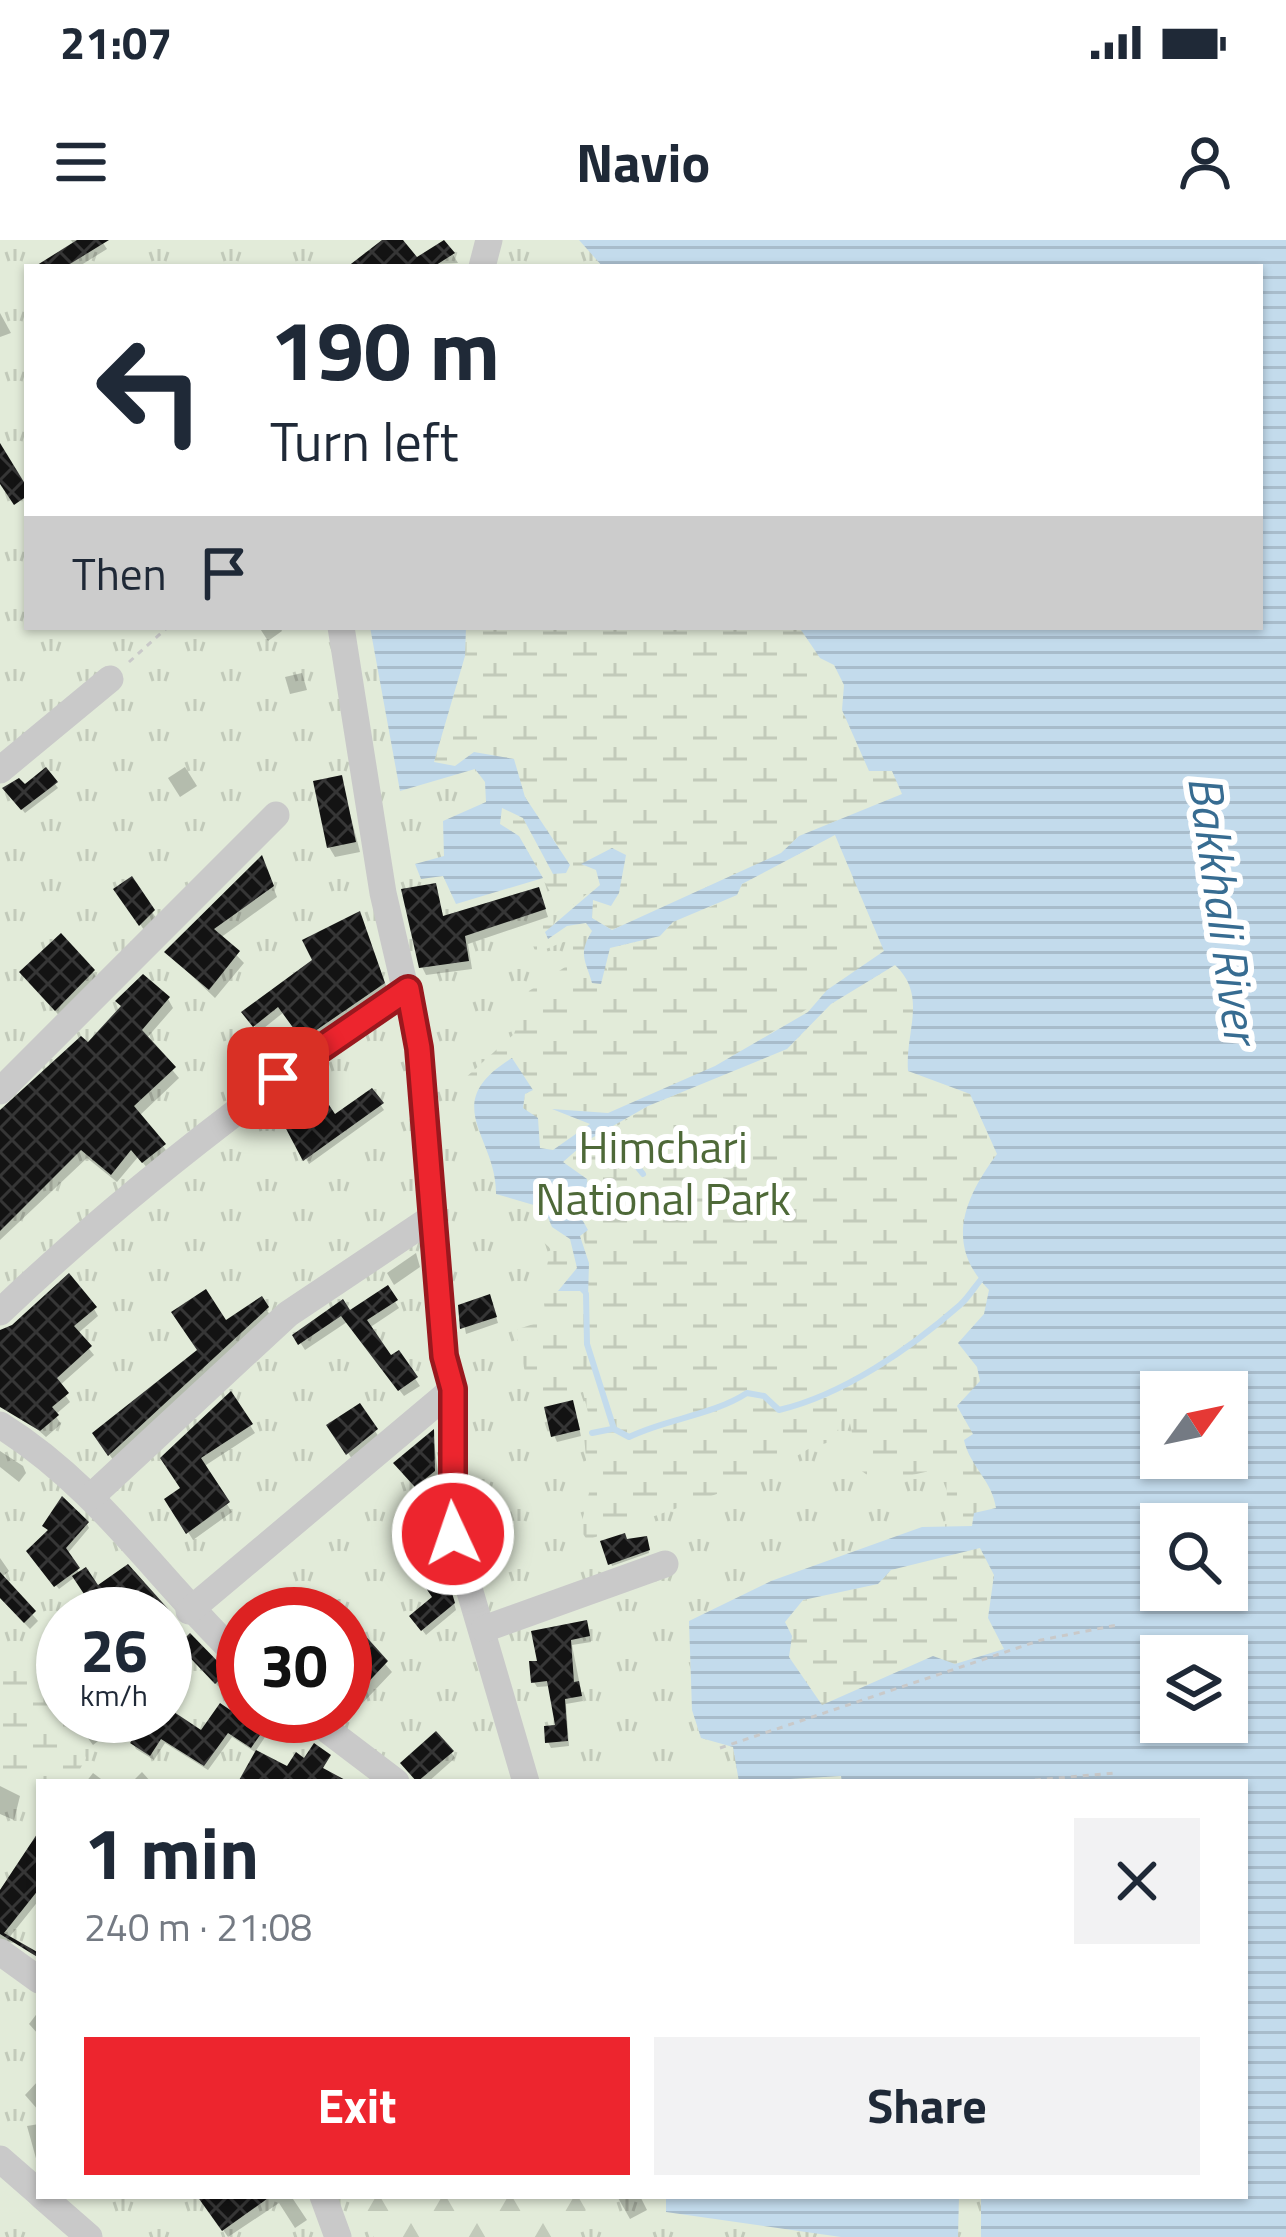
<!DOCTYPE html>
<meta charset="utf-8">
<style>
body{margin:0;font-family:"Titillium Web",sans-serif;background:#f2f2f3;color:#1f2937;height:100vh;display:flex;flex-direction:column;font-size:45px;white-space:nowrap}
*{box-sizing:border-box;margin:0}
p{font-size:39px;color:#747a83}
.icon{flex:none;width:66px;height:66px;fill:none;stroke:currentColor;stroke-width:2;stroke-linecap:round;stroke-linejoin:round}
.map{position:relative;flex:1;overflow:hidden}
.sheet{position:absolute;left:36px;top:1539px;width:1212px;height:420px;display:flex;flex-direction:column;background:#fff;border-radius:0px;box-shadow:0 3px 9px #0004}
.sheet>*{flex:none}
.banner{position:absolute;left:24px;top:24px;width:1239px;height:366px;border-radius:0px;box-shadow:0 3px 9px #0004;background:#fff;color:#1f2937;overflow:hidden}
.needle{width:78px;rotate:57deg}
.fabs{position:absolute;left:1140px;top:1131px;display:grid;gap:24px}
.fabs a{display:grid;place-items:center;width:108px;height:108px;border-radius:0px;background:#fff;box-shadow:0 3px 9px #0004;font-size:60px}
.speed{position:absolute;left:36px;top:1347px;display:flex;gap:24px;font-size:60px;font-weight:700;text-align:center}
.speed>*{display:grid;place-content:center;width:156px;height:156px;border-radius:50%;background:#fff;box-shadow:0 3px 9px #0004;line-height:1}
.speed small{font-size:30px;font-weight:400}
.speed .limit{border:18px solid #d22;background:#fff;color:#111}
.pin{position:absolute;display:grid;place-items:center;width:102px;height:102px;color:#fff;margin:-51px;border-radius:24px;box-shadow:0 6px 18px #0006}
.me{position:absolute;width:132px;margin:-66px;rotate:357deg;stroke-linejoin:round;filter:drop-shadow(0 0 9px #0008)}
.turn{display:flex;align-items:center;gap:42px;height:252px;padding:0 48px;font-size:54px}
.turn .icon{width:156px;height:156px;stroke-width:2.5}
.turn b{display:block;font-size:84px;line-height:102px}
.then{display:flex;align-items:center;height:114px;padding:0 48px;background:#0003;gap:24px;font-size:45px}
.round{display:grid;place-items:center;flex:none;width:126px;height:126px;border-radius:0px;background:#f2f2f3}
.headline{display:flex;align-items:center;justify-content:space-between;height:204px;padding:0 48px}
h1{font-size:72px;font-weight:700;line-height:90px}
.button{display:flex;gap:24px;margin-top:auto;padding:24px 48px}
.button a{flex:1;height:138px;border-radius:0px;background:#ed252e;color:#fff;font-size:48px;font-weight:700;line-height:138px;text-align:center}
.button a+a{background:#f2f2f3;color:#1f2937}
.status{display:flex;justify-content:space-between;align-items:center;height:84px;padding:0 60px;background:#fff;direction:ltr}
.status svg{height:33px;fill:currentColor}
header{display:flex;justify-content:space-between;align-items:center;height:156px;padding:0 48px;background:#fff;font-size:54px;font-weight:700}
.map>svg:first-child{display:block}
.grass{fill:url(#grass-tufts);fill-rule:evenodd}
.forest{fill:url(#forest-firs)}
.wetland{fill:url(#wetland-marsh)}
.water{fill:url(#water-rules);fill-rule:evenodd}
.shadow{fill:#0003}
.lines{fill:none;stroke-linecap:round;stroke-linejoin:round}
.stream{stroke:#c3dbec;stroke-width:6}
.building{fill:url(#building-cross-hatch)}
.path{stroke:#c9c9c9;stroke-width:3;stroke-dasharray:6 6;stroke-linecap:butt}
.minor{stroke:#c9c9c9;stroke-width:27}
.route-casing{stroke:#9a181e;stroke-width:30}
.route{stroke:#ed252e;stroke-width:21}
.labels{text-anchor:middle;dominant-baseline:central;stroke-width:12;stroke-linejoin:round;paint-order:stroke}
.park-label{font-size:45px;fill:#4e6938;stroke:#fff}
.water-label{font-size:48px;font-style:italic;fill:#376c91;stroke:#fff}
</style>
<div class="status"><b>21:07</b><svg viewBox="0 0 49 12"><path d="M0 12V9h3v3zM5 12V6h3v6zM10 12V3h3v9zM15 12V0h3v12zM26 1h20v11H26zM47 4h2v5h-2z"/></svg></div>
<header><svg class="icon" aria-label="menu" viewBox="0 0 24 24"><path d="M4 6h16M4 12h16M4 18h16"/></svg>Navio<svg class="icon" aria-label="person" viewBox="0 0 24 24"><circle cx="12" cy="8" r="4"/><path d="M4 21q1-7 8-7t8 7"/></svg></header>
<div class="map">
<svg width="1286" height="1997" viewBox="0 0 1286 1997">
<defs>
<pattern id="grass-tufts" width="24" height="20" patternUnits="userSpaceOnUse" patternTransform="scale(3)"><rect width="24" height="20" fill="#e2ebd9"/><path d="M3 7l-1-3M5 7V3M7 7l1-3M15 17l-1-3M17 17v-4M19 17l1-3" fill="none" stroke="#c2caba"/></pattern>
<pattern id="forest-firs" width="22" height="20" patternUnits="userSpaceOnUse" patternTransform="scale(3)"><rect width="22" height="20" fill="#e2ebd9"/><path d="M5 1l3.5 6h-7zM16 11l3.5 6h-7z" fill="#c2caba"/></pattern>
<pattern id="wetland-marsh" width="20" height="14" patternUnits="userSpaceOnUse" patternTransform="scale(3)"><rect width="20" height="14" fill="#e2ebd9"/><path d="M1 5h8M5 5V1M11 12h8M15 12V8" fill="none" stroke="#c2caba"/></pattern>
<pattern id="water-rules" width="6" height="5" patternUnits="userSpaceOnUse" patternTransform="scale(3)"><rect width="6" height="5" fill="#c3dbec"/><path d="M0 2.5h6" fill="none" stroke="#a8bccb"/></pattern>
<pattern id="building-cross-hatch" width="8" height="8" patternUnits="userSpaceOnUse" patternTransform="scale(3)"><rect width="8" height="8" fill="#131313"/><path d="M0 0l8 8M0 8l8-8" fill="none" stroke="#363636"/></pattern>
</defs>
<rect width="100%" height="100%" fill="#fff"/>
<path class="grass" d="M0,0h1286v1997h-1286zM27,27h1233v360h-1233zM1161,1152h66v66h-66zM1161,1284h66v66h-66zM63,1374h102v102h-102zM243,1374h102v102h-102zM1161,1416h66v66h-66zM39,1542h1206v414h-1206z"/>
<path class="forest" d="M346,1956h233l8,9 -9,32h-204z"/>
<g class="wetland">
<path d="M466,387h580l-143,167 -104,42 -17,17 -170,77 -20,-12 1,-20 29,-28 4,-15 -44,10 14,4 4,15 -43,33 -9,21 38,-16 22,50 2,-24 50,-12 13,-14 64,-26 5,-12 94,-50 14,2 35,115c-56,47 -249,184 -321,157l3,9 23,8 -37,25 -13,-2 -17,-40 2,-14 7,-4 -44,-17 -13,22 -12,-15 51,-46 15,-43 45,-30 -3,-22 -35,14 -11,-27 33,-20 -39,-70 -19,-12 1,-16 22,10 30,55 17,-9 -45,-67 -12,-38 -58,7 -21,-4 31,-106z"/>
<path d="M906,718h31l169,525 -133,43 -28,2 2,-37 -9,-22 -60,14 -19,-14 -12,-61 -14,33 -23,7 -51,31 -172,61 -7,-11 9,-36 -5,-58 7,-10 -8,-33 -38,6 -6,-18 -13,-4 -11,-46 31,-10 -4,-34 9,-37 -12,-11 13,-11 18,12 17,59 2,-35 -11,-52 12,-7 -3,-24 -24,-19 85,-55 139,-57 44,-45z"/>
<path d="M992,1300l102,242h-252l-1,-6 -102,6 -6,-35 -32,-9 -9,-28 -3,-89 96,2 18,-23 75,-16 13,-14z"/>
<path d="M0,1419l7,6 21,-6 34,49 24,50 -13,24h-29l-44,-12z"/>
</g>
<g class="water">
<path d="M579,0h707v1997h-305v-41h264v-414h-403l-1,-6 -102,6 -6,-35 -32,-9 -9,-28 -3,-89 82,-40 151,-54 50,-1 2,-13 22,-5c-4,-28 -26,-41 -32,-68l9,-6 -16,-28 23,-25 -3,-14 -19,-24 26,-29 5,-24c-44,-45 -26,-90 8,-136l-27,-60 -62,-23c-3,-40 20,-75 -13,-106l-64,39 -44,45 -139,57 -58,33 -3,17 -8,-8 -16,14 24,17 3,26 -12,7 10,18 -8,6 9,27 -1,36 -8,-8h-22l19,-23 -7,-29 -18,-12 -8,-19 -48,-14c1,-58 -59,-90 16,-136l21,32 -8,4 -2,14 15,10 2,30 13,2 37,-26 -38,-15 56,4 107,-47 93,-54 19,-22 57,-39 -49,-116 -93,49 -5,11 -64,27 -13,14 -50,12 -9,36 -9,-1c-7,-24 -14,-29 0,-52l-6,-8 -19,3 -19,13 -3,-7 55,-47 -4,-15 -15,-6 31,-16 14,7 -7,38 -8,13 -18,-6 -1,18 20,12 169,-77 18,-17 103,-42 -10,-23h-23l-27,-61 2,-25 -10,-20 -14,-7 -21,-31h461v-360h-657zM1227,1152v66h-66v-66zM1227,1284v66h-66v-66zM980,1308l14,27 -6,43 16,31 -49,15 -22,-8 -111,49 -33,-48 3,-21 -7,-14 18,-22 75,-16 13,-14zM1227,1416v66h-66v-66z"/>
<path d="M370,387h96l-1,29 -31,106 21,4 19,-14 40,7 11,38 45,68 -4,8 -13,1 -30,-56 -21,-10 -2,16 19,12 24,42 -87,26 -13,-28 -22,3 -6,-15 29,-8 -1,-35 43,-19 -1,-20 -10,-13 -75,22z"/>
<path d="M666,1956h293l-1,41h-117l-175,-25z"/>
</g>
<g class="shadow">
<path d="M71,0h30l6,9 -29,18h-38l34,-22z"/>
<path d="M387,0h13l16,21 30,-18 12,20 -95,4z"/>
<path d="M0,73l11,20 -11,4z"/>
<path d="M259,387h21l2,4 -14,10z"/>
<path d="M302,433l5,17 -17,4 -5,-17z"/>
<path d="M185,527l12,19 -17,11 -12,-19z"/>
<path d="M46,532l12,16 -33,25 -17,-20z"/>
<path d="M341,539l19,73 -25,5 -6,-10z"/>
<path d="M266,629l11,28 -57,41 24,25 -29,35 -47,-45z"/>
<path d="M131,640l25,38 -12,12 -27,-40z"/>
<path d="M435,646l9,33 98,-20 6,18 -80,27 4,25 -46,6 -4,-8z"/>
<path d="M362,682l25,66 -79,57 -24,-33 -25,20 -10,-13z"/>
<path d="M93,732l6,10 -37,37 -39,-46z"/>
<path d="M168,759l5,9 -27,31 33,39 -40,38 30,38 -20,16 -11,-13 -21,25 -30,-24 -87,82v-124l88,-70z"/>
<path d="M372,852l12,18 -75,54 -32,-57 57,11z"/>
<path d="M416,1013l4,14 -26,18 -7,-12z"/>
<path d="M387,1049l12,19 -30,20 21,32 9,-6 21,32 -16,10 -57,-74 -42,28 -9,-14 46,-33 7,11z"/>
<path d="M261,1061l9,14 -157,145 -17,-26z"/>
<path d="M492,1064l6,19 -32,11 -5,-27z"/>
<path d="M94,1069l4,7 -21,18 17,21 -35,31 11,16 -15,13 6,9 -15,13 -46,-41v-58z"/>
<path d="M231,1156l24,37 -52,34 29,45 -39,28 -25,-40 15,-10z"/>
<path d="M359,1167l20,30 -27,22 -22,-33z"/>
<path d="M575,1170l6,26 -24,6 -3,-7z"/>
<path d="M433,1193l6,49 -17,13 -19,-21z"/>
<path d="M0,1211l23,15 3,7 -7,9 -19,-15z"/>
<path d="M87,1284l2,4 -22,26 13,20 17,15 30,-21 44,51 -6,5v-10h-24l-6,-9 -11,9h-39l8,-10 -18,-27 -16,12 -27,-33 17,-23 -4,-7z"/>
<path d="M435,1300l21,70 -30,25 -9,-12 19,-25z"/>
<path d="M647,1301l2,12 -37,13 -8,-23z"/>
<path d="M0,1318l9,13 -8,7 37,43 -8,8 -30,-31z"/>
<path d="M346,1379l46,53 -35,37 -12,-10v-37l8,-9 -8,-13z"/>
<path d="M589,1389l2,13 -19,3 11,56 -17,3 3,42 -18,2 -3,-6 11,-15 -8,-41 -14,1 -3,-5 6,-18 -5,-30z"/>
<path d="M63,1404v23l-12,9 -10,-16z"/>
<path d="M185,1412l41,22 3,6 -9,8z"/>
<path d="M165,1470l37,25 41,-12 5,-7 29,3 -22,33 -23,-15 -24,33 -43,-27 -11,17 -18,-11 -3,-6 18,-27h14z"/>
<path d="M102,1476l10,14 -19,15 -20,-27z"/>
<path d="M451,1512l4,6 -27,24h-10l-11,-13z"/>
<path d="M142,1532l9,10h-19z"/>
<path d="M93,1533l12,9h-19z"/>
<path d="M0,1546l20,10 -6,24 -14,-6z"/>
<path d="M39,1596v64l-31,39 6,4 -14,-2v-51z"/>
<path d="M39,1771v24l-10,-11z"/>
<path d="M39,1840v31l-14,-16z"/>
<path d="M39,1884v45l-12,-43z"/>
<path d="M208,1956h83l16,24 -12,8 -16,-25 -51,34 -20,-29z"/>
<path d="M617,1956h23l7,14 -17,9z"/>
</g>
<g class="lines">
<g class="stream">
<path d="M604,885l39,49"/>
<path d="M586,1054l1,50 27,85 15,8c39,-19 82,-21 118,-44l17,3 15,14c64,-15 132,-62 181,-105 10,-9 16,-21 25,-30"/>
<path d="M592,1193l20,-4"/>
</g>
</g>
<g class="building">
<path d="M77,0h32l-44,27h-31z"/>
<path d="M382,0h21l14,17 27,-17 11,13 -22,14h-86z"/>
<path d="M0,203l27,44v9l-13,9 -14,-21z"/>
<path d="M46,527l12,15 -37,28 -19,-22 17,-10 6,6z"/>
<path d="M342,535l14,67 -29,6 -14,-67z"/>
<path d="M262,615l12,31 -60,43 26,22 -31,39 -45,-38z"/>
<path d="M132,636l23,34 -16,16 -26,-37z"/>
<path d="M436,643l7,33 96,-29 7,22 -81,27 4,25 -50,7 -18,-79z"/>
<path d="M360,671l25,72 -83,57 -24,-33 -25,20 -12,-15 71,-52 -10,-20z"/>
<path d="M61,693l34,37 -40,41 -36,-39z"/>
<path d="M143,734l27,23 -28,33 34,37 -42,39 32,38 -24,19 -11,-13 -20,25 -30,-25 -81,81v-121l81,-74 7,6 33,-36 -6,-5z"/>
<path d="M312,839l23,35 37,-26 12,15 -81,58 -29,-55z"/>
<path d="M69,1033l28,34 -23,19 18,20 -35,32 12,15 -17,14 7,8 -19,16 -40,-24v-77l12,-5z"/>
<path d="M388,1045l10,15 -31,20 24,35 8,-5 19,27 -20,14 -57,-75 -43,29 -6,-10 51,-36 7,11z"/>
<path d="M206,1049l20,31 36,-24 7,11 -161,149 -16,-23 105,-83 -26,-38z"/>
<path d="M490,1054l7,23 -37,12 -2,-24z"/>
<path d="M231,1151l22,33 -52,34 29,44 -44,32 -22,-35 16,-11 -20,-30z"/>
<path d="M573,1160l7,30 -29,7 -7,-30z"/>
<path d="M360,1163l18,26 -32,26 -20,-30z"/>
<path d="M434,1189l1,42 -20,16 -22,-24z"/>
<path d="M62,1256l27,26 -23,26 14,20 -26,19 -28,-36 22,-21 -6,-4z"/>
<path d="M433,1290l22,73 -34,28 -12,-15 23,-19 -30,-44z"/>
<path d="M625,1293l2,6 20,-3 3,14 -42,15 -8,-24z"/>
<path d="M128,1324l42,47 -94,3 14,-11 -18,-27 14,-9 12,18z"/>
<path d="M0,1332l36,39 -12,12 -24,-25z"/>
<path d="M345,1373l43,48 -43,46v-50l5,-5z"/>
<path d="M587,1380l3,16 -19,4 3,42 5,-1 3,15 -17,3 3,42 -23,2 -1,-17 11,-1 -8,-44 -16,2 -2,-22h8l-6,-30z"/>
<path d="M190,1393l38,39 -13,12 -37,-39z"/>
<path d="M220,1463l19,13h34l-22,32 -23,-15 -24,33 -43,-27 -11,17 -20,-13 18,-27h17v-10l36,24z"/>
<path d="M436,1491l18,20 -37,31 -17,-19z"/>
<path d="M314,1503l17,12 -8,13 26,14h-111l18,-32 31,16 9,-14 8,6z"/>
<path d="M39,1591v58l-35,44 35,20v5l-39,-24v-44z"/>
<path d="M197,1956h74l-49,35z"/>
</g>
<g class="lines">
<g class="path">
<path d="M129,422l39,-35"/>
<path d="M720,1508l321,-108 76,-15"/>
<path d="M1011,1542l105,-9"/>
</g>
<g class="minor">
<path d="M482,27l7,-27"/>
<path d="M341,387l42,266 36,155 25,308 9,33v145l73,248"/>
<path d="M0,530l110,-91"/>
<path d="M0,851l276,-276"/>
<path d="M0,1072c127,-121 263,-225 408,-323"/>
<path d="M0,1185c100,62 159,157 243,236"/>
<path d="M93,1255l195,-181 145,-97"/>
<path d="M189,1371l264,-222"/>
<path d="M484,1389l181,-65"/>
<path d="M309,1476l87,66"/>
<path d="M0,1712l39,28"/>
<path d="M0,1919l39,34"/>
<path d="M42,1956l47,41"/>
<path d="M323,1956l15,41"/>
</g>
</g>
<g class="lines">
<g class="route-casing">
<path id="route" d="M278,838l130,-89 11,59 25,308 9,33v145"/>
</g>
<use href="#route" class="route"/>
</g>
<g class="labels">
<g class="park-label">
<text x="663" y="906">Himchari<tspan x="663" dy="52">National Park</tspan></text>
</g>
<g class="water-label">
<text transform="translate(1224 669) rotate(82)">Bakkhali River</text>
</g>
</g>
</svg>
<div class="fabs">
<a><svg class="needle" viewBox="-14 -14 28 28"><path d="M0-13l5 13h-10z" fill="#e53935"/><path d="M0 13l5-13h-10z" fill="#747a83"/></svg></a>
<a><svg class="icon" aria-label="search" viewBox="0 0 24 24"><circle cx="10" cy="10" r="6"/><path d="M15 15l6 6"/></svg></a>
<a><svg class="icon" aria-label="layers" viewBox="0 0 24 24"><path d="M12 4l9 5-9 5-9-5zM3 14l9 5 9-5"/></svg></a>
</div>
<div class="speed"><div>26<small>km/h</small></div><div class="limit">30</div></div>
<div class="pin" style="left:278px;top:838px;background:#d93025"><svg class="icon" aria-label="arrive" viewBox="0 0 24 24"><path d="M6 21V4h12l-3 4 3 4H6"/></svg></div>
<svg class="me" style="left:453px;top:1294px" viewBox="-20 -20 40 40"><circle r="17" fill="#ed252e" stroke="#fff" stroke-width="3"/><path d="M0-11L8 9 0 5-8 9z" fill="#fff"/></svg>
<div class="banner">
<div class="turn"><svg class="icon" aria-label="left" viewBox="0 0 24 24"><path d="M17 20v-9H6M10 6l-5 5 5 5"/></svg><div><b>190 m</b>Turn left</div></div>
<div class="then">Then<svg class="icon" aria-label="arrive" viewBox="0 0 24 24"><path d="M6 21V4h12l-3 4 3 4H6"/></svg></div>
</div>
<section class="sheet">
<div class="headline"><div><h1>1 min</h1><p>240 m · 21:08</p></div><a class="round"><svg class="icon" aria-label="close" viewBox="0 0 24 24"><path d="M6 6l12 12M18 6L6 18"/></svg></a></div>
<div class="button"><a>Exit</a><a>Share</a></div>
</section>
</div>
